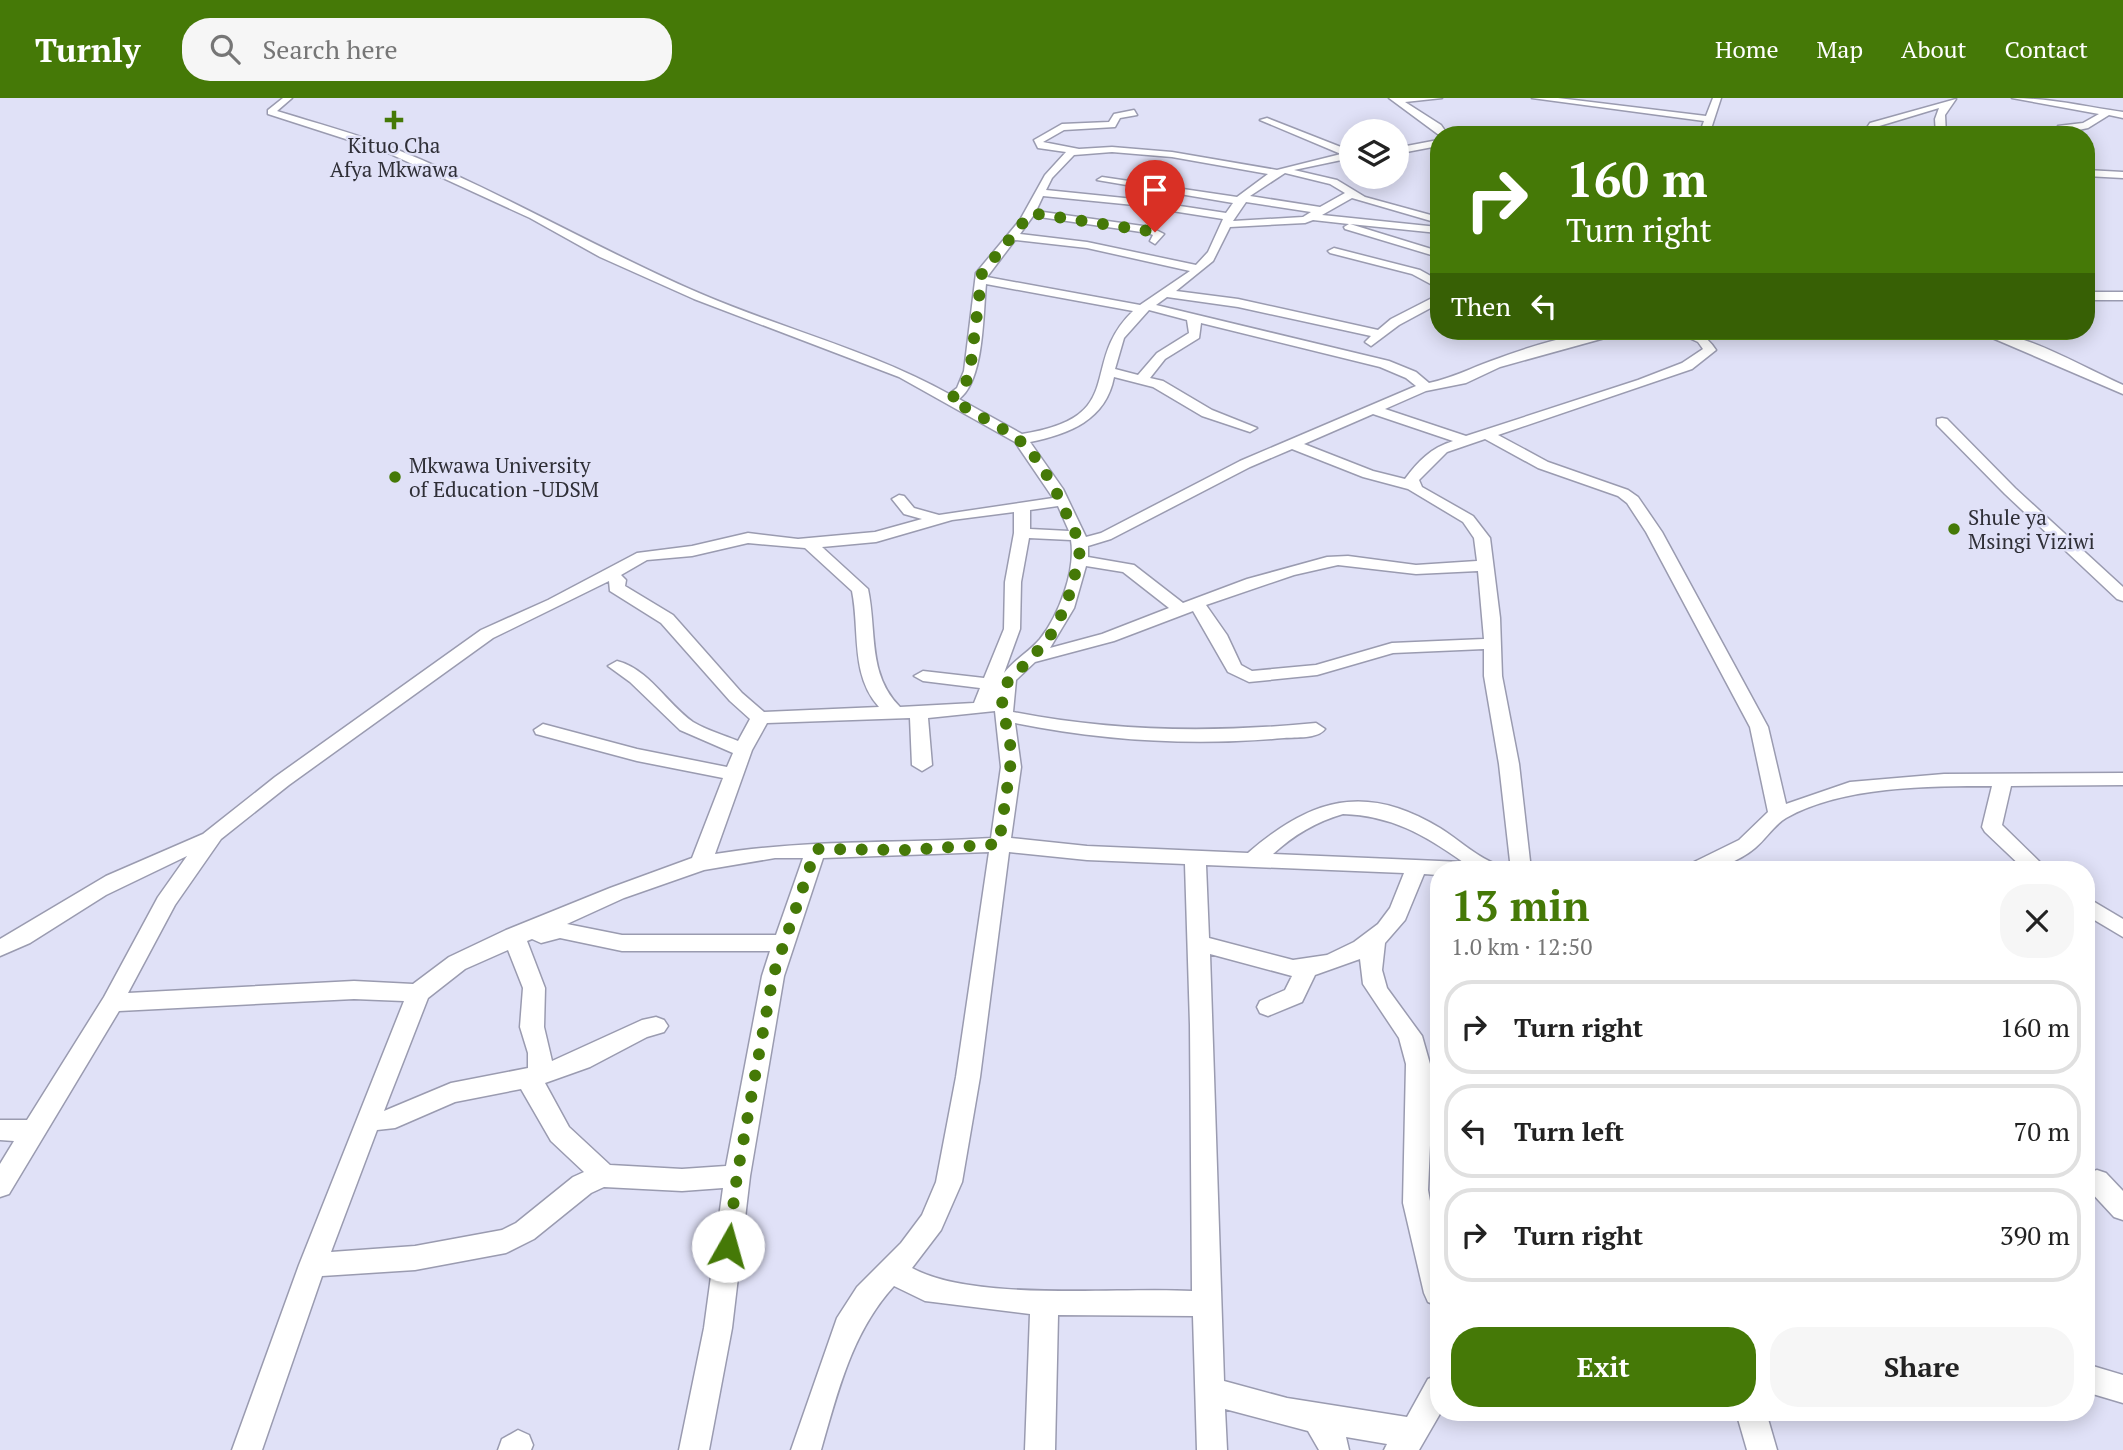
<!DOCTYPE html>
<meta charset="utf-8">
<style>
body{margin:0;font-family:"PT Serif",serif;background:#f6f6f6;color:#222;height:100vh;display:flex;flex-direction:column;font-size:26px;white-space:nowrap}
*{box-sizing:border-box;margin:0}
p{font-size:23px;color:#767676}
.icon{flex:none;width:38px;height:38px;fill:none;stroke:currentColor;stroke-width:2;stroke-linecap:round;stroke-linejoin:round}
.map{position:relative;flex:1;overflow:hidden}
.panel{position:absolute;left:1430px;top:763px;width:665px;height:560px;display:flex;flex-direction:column;background:#fff;border-radius:28px;box-shadow:0 4px 18px #0003}
.panel>*{flex:none}
.guide{position:absolute;left:1430px;top:28px;width:665px;height:214px;border-radius:28px;box-shadow:0 4px 18px #0003;background:#457907;color:#fff;overflow:hidden}
.buttons{position:absolute;left:1339px;top:21px;display:grid;gap:14px}
.buttons a{display:grid;place-items:center;width:70px;height:70px;border-radius:50%;background:#fff;box-shadow:0 4px 18px #0003;font-size:35px}
.pin{position:absolute;display:grid;place-items:center;width:60px;height:60px;color:#fff;margin:-72px -30px;border-radius:50% 50% 50% 0;rotate:-45deg;box-shadow:0 0 7px #0007}
.pin .icon{rotate:45deg}
.me{position:absolute;width:77px;margin:-38px;rotate:7deg;stroke-linejoin:round;filter:drop-shadow(0 0 5px #0008)}
.turn{display:flex;align-items:center;gap:24px;height:147px;padding:0 21px;font-size:32px}
.turn .icon{width:91px;height:91px;stroke-width:2.5}
.turn b{display:block;font-size:49px;line-height:60px}
.then{display:flex;align-items:center;height:66px;padding:0 21px;background:#0003;gap:14px;font-size:26px}
.round{display:grid;place-items:center;flex:none;width:74px;height:74px;border-radius:28px;background:#f6f6f6}
.head{display:flex;align-items:center;justify-content:space-between;height:119px;padding:0 21px}
h1{font-size:42px;font-weight:800;line-height:52px;color:#457907}
.primary-button{display:flex;gap:14px;margin-top:auto;padding:14px 21px}
.primary-button a{flex:1;height:80px;border-radius:28px;background:#457907;color:#fff;font-size:28px;font-weight:800;line-height:80px;text-align:center}
.primary-button a+a{background:#f6f6f6;color:#222}
ul{padding:0;list-style:none}
li{display:flex;align-items:center;gap:21px;height:94px;margin:0 14px 10px;padding:0 7px;border:4px solid #e0e0e0;border-radius:28px}
li div{flex:1}
li b{display:block;font-size:26px}
li em{font-style:normal}
header{display:flex;align-items:center;gap:42px;box-sizing:border-box;height:98px;padding:0 35px;background:#457907;color:#fff}
header strong{font-size:33px}
nav{display:flex;gap:38px;margin-inline-start:auto;font-size:24px}
.search{width:490px;height:63px;background:#f6f6f6;display:flex;align-items:center;gap:18px;box-sizing:border-box;padding:0 24px;border-radius:28px;color:#767676;font-size:26px}
.map>svg:first-child{display:block}
.lines{fill:none;stroke-linecap:round;stroke-linejoin:round}
.minor-casing{stroke:#9a9bb0;stroke-width:3}
.minor{fill:#fff;fill-rule:evenodd}
.route{stroke:#457907;stroke-width:12;stroke-dasharray:0 21.6}
.poi-dot{fill:#457907;stroke:#e0e1f7;stroke-width:2.5}
.labels{text-anchor:middle;dominant-baseline:central;stroke-width:5;stroke-linejoin:round;paint-order:stroke}
.far-poi-label{font-size:21px;fill:#2f2f37;stroke:#e0e1f7;text-anchor:start}
</style>
<header>
<strong>Turnly</strong>
<div class="search"><svg class="icon" aria-label="search" viewBox="0 0 24 24"><circle cx="10" cy="10" r="6"/><path d="M15 15l6 6"/></svg>Search here</div>
<nav><a>Home</a><a>Map</a><a>About</a><a>Contact</a></nav>
</header>
<div class="map">
<svg width="2123" height="1352" viewBox="0 0 2123 1352">
<rect width="100%" height="100%" fill="#e0e1f7"/>
<g class="lines">
<g class="minor-casing">
<g id="minor">
<path d="M283,0h9l-15,13c39,12 79,23 116,37 105,42 202,100 306,145 83,36 171,57 250,101l8,-6 7,-17 12,-98 44,-53 25,-45 21,-23 -28,-4 -4,-8 28,-16 47,-2 5,-8 20,-4 3,5 -17,3 -5,9 -51,3 -21,12 36,7 33,-2 60,5 105,18 64,-16 -81,-34 7,-2 84,33v7l-57,12 43,10 28,17 73,20v6l-86,-25 -30,17 116,12v6l-88,-9 88,27v6l-93,-28 -1,-2 5,-3 -36,-4 -8,3 -75,4 -17,34 -37,30 62,8 140,31 13,-11 43,-22h4v7l-39,21 -28,21 -6,-4 6,-6 -133,-29 -71,-10 -11,8 233,56 27,11 13,11c23,-5 40,-14 62,-22 42,-16 94,-32 139,-30l-130,36 -34,16 -40,8 -41,18 81,27 172,-56 44,-17 21,-14 -5,-7 -24,-11c20,0 31,2 42,19l-24,19 -194,66 50,27 80,28 10,7 24,35 106,195 18,77 64,-22 94,-8 179,-1v12l-112,1 -9,39 46,45h-23l-40,-38 -3,-5 10,-41c-63,0 -150,0 -206,32 -12,7 -20,21 -31,30 -20,17 -45,22 -70,22l3,-5 51,-25 29,-28 -18,-85 -104,-195 -19,-29 -9,-7 -80,-28 -53,-29 -38,13 -28,28 3,7 51,29 17,22 10,80 2,58 17,88 12,106h-20l-12,-106 -15,-88v-27l-91,4 -76,22 -68,7 -21,-10 -35,-61 -79,30 -79,21 -19,18 -3,32c101,20 201,21 303,11l9,6c-7,10 -29,8 -41,9 -90,8 -181,3 -269,-15l6,44 -10,71 76,8 161,7c62,-54 117,-71 192,-25 18,11 39,31 59,37l3,5h-64v5l-14,-1 -19,46 -20,23 -3,27 5,18 35,48 8,28 2,36 -4,90 10,55v61l-10,-4 -4,-9 -21,-90 3,-139 -7,-26 -36,-54 -3,-25 -45,16 -13,27 -34,14 -8,-3 -3,-6 3,-6 25,-11 7,-14 -82,-22 14,427 63,17 120,19 21,-38 10,-4v37h3l-22,38h-35l3,-6 -41,-7 3,13h-30l-11,-19 -83,-22 2,41h-30l-4,-134 -135,-1 -3,135h-30l5,-136 -105,-13 -31,-15c-42,46 -56,105 -73,164h-30l46,-132 20,-31 44,-44 21,-28 14,-33 20,-105 33,-225 -166,6 -39,118 -34,200 -18,152 -23,122h-30l25,-122 19,-140 -41,3 -78,-4 -13,6 -57,46 -28,14 -91,17 -93,6 -60,174h-30l67,-185 105,-264 -50,-2 -235,12 -110,183 -9,3v-33l14,-23 -14,-1v-20h27l77,-123 54,-100 29,-41 -81,39 -76,48 -30,13v-17l106,-63 97,-42 72,-57 206,-147 67,-30 89,-47 55,-7 56,-13 50,6 77,-7 47,-13 -18,-5 -12,-15 7,-4 5,1 10,12 25,7 114,-17 -38,-56 -116,-65 -205,-78 -94,-42 -70,-39 -144,-66 -118,-38v-4zM1112,54l60,5 96,17 -31,23 -135,-20 -5,3 136,23 -7,10 -92,-14 -88,-9 6,-12 22,-23zM1285,75l45,11 15,9 -25,14 -70,-11zM1043,98l91,9 89,14 -15,33 -12,13 -109,-23 -67,-8 13,-18 115,17 5,2 -3,6 5,3 9,-10 -14,-7 -114,-16zM1246,104l65,10 -8,5 -70,4zM1015,142l72,8 103,23 -50,34 -153,-28zM986,186l147,27c-56,54 -2,106 -111,123l-63,-35c25,-18 24,-84 27,-115zM1149,212l38,10 2,13 -32,20 -19,22 -23,-6 9,-31zM1201,225l179,44 26,11 10,8 -176,75 -139,72 -15,4 -23,-48 -33,-47c39,-8 76,-22 84,-65l39,10 49,29 48,16 7,-4 -45,-18 -49,-29 -13,-3 15,-19 34,-21zM1373,316l80,27c-22,7 -35,20 -48,38l-32,-8 -69,-27zM1292,351l71,28 45,12 55,33 11,16 3,23 -61,4 -68,-9 -21,1 -80,22 -64,24 -49,-38 -46,-8v-11l23,-7 139,-72zM1058,408l11,25 -39,-2v-19zM1014,414v21l-9,49 -1,47 -20,49 -61,-7 -9,5 9,5 57,7 -6,15 -74,4c-33,-33 -23,-76 -32,-118l-46,-42 54,-5 76,-22zM1029,440l42,2c5,30 -12,75 -31,99 -11,13 -26,21 -36,34l16,-44 1,-47zM748,445l57,5 47,43c8,39 -2,84 27,116l-115,5 -22,-19 -69,-78 -48,-29 1,-6 -5,-5 26,-15 45,-4zM1338,467l78,9 62,-3 6,68 -92,4 -76,22 -64,6 -11,-6 -14,-30 -21,-30 88,-30zM1086,468l37,6 46,36 -67,26 -52,14 24,-40zM609,483l1,10 51,32 69,78 20,18 -12,22c-14,-6 -32,-11 -45,-19 -26,-18 -44,-53 -76,-61l-9,5 22,16 50,48 53,23 -6,14 -90,-18 -94,-25 -9,6 2,4 101,27 86,17 -31,80 -82,30 -104,42 -57,27 -36,27 -59,-3 -226,12 47,-88 46,-66 68,-54 204,-147zM995,613l6,56 -10,71c-93,6 -185,1 -276,16l37,-104 15,-27 143,-5 2,47 10,6 10,-6 -4,-47zM1343,716c47,1 82,21 120,48l-190,-8c21,-19 42,-32 70,-40zM1009,754l78,8 98,4 5,161 2,266c-74,-4 -218,11 -280,-23l29,-38 21,-48 18,-105zM775,760h28l-27,77h-154l-55,-11 57,-26 80,-28zM1206,767l198,8 -14,35 -12,16 -24,18 -27,13 -34,5 -84,-22zM560,840l62,13h148l-8,25 -36,190 -44,3 -72,-4 -41,-38 -24,-44 45,-16 57,-30 17,-5 4,-6 -4,-6 -8,-3 -14,3 -90,41 -8,-34 1,-39 -18,-47 5,-2 9,4zM508,852l15,38 -3,39 8,26v15l-77,15 -67,28 44,-113 37,-29zM521,991l30,52 33,31 -11,5 -57,46 -14,7 -87,16 -84,6 46,-122 18,-2 60,-26z"/>
<path d="M1389,0h53l-37,4 36,23 7,10h-9z"/>
<path d="M1532,0h26l148,18 7,-18h8l-12,37h-10l5,-14z"/>
<path d="M2012,0c37,0 75,9 111,14v6l-14,-3 -21,13 -34,7 4,-9 25,-3 16,-9z"/>
<path d="M1956,1l-11,16 1,20h-10l-1,-16 4,-11 -63,19 -5,8h-9l8,-12z"/>
<path d="M1484,34h69l4,3h-77z"/>
<path d="M1438,42v6l-42,8v-6z"/>
<path d="M2086,72l37,2v6l-37,-2z"/>
<path d="M1334,150l86,22 18,10v8l-26,-14 -82,-21 -2,-2z"/>
<rect x="2086" y="194" width="37" height="8"/>
<path d="M1976,233c44,-2 106,36 147,54v9z"/>
<path d="M1942,320l5,1 68,69 108,99v14l-6,-2 -112,-105 -68,-69v-6z"/>
<path d="M2086,799l37,22v18l-37,-22z"/>
<path d="M2097,1072l9,3 17,18v29l-9,-3 -26,-28v-16z"/>
<path d="M2086,1266l37,11v28l-37,-11z"/>
<path d="M1736,1314h30l11,38h-30z"/>
<path d="M518,1332l11,5 4,10 -2,5h-33l4,-11z"/>
</g>
</g>
<use href="#minor" class="minor"/>
</g>
<g class="lines">
<path class="route" d="M728,1148l9,-70 36,-200 43,-127 90,1 93,-6 13,-90 -10,-50 3,-19 43,-45 18,-34 13,-46 1,-17 -28,-60 -24,-36 -18,-14 -60,-34 13,-9 7,-19 12,-98 49,-60 124,19"/>
</g>
<g class="poi-dot">
<path d="M390.5 11.5h7v7h7v7h-7v7h-7v-7h-7v-7h7z"/>
<circle cx="395" cy="379" r="7"/>
<circle cx="1954" cy="431" r="7"/>
</g>
<g class="labels">
<g class="far-poi-label">
<text x="394" y="47" text-anchor="middle">Kituo Cha<tspan x="394" dy="24">Afya Mkwawa</tspan></text>
<text x="409" y="367">Mkwawa University<tspan x="409" dy="24">of Education -UDSM</tspan></text>
<text x="1968" y="419">Shule ya<tspan x="1968" dy="24">Msingi Viziwi</tspan></text>
</g>
</g>
</svg>
<div class="buttons">
<a><svg class="icon" aria-label="layers" viewBox="0 0 24 24"><path d="M12 4l9 5-9 5-9-5zM3 14l9 5 9-5"/></svg></a>
</div>
<div class="pin" style="left:1155px;top:134px;background:#d93025"><svg class="icon" aria-label="arrive" viewBox="0 0 24 24"><path d="M6 21V4h12l-3 4 3 4H6"/></svg></div>
<svg class="me" style="left:728px;top:1148px" viewBox="-20 -20 40 40"><circle r="19" fill="#fff"/><path d="M0-13L10 11 0 6-10 11z" fill="#457907"/></svg>
<div class="guide">
<div class="turn"><svg class="icon" aria-label="right" viewBox="0 0 24 24"><path d="M7 20v-9h11M14 6l5 5-5 5"/></svg><div><b>160 m</b>Turn right</div></div>
<div class="then">Then<svg class="icon" aria-label="left" viewBox="0 0 24 24"><path d="M17 20v-9H6M10 6l-5 5 5 5"/></svg></div>
</div>
<section class="panel">
<div class="head"><div><h1>13 min</h1><p>1.0 km · 12:50</p></div><a class="round"><svg class="icon" aria-label="close" viewBox="0 0 24 24"><path d="M6 6l12 12M18 6L6 18"/></svg></a></div>
<ul>
<li><svg class="icon" aria-label="right" viewBox="0 0 24 24"><path d="M7 20v-9h11M14 6l5 5-5 5"/></svg><div><b>Turn right</b></div><em>160 m</em></li>
<li><svg class="icon" aria-label="left" viewBox="0 0 24 24"><path d="M17 20v-9H6M10 6l-5 5 5 5"/></svg><div><b>Turn left</b></div><em>70 m</em></li>
<li><svg class="icon" aria-label="right" viewBox="0 0 24 24"><path d="M7 20v-9h11M14 6l5 5-5 5"/></svg><div><b>Turn right</b></div><em>390 m</em></li>
</ul>
<div class="primary-button"><a>Exit</a><a>Share</a></div>
</section>
</div>
